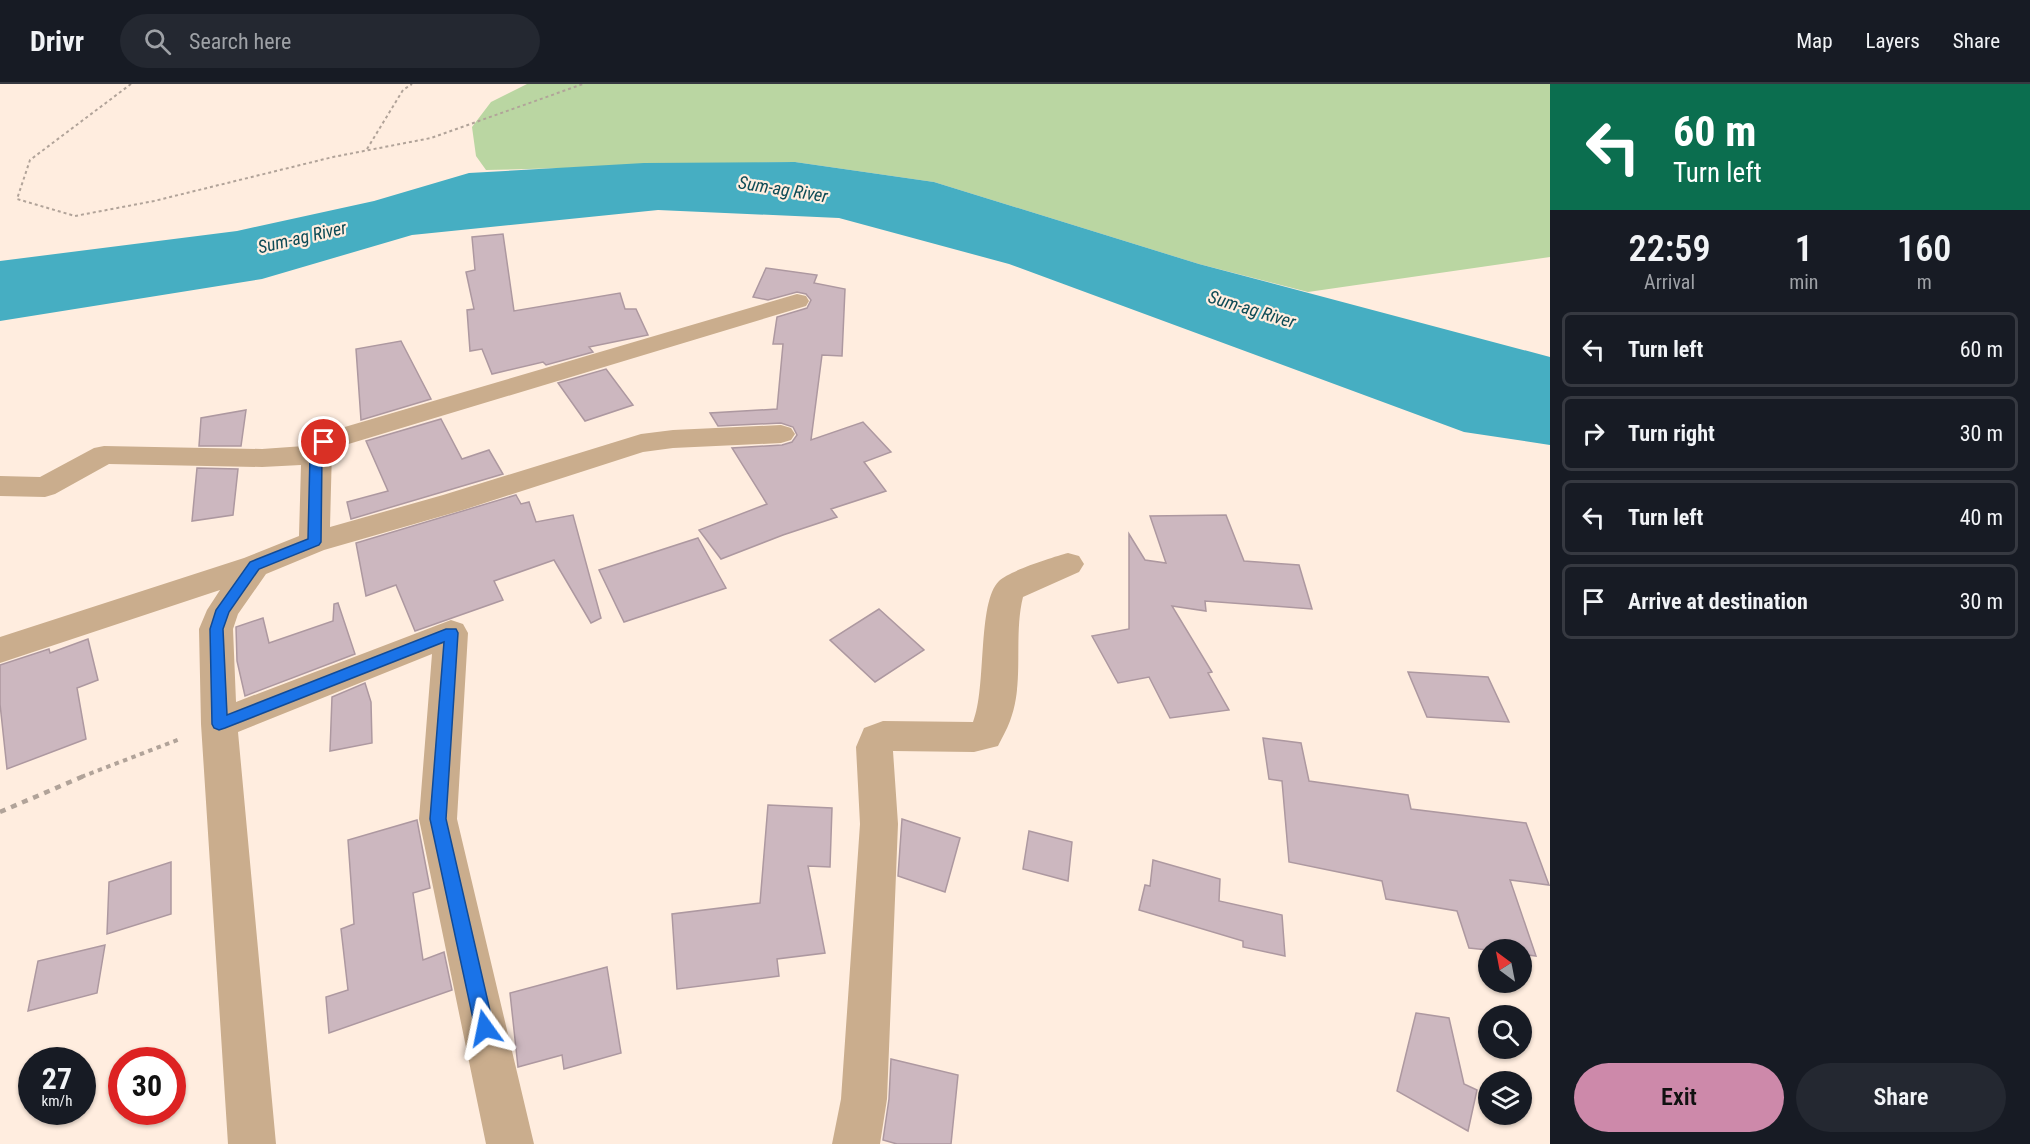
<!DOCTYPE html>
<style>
body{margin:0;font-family:"Roboto Condensed",sans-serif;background:#242831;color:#f1f3f6;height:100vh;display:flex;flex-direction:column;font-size:22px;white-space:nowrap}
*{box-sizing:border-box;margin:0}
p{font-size:20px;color:#9ea1a6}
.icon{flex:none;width:33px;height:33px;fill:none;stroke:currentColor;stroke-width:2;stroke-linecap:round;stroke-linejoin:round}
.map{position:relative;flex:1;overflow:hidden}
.panel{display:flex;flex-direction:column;background:#171b24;width:480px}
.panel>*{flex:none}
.guide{background:#0b6e4f;color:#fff;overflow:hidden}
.needle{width:39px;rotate:328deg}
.fabs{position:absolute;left:1478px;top:855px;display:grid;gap:12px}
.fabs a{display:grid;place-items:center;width:54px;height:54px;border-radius:50%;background:#171b24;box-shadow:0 2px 4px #0004;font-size:30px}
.speed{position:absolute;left:18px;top:963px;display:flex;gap:12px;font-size:30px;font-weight:700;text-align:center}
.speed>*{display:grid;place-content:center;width:78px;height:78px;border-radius:50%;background:#171b24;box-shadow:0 2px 4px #0004;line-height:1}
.speed small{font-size:15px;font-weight:400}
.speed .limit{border:9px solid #d22;background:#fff;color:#111}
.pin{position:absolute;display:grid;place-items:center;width:51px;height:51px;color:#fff;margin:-26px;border:3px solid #fff;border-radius:50%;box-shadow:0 2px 6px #0007}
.me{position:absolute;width:66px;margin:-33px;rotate:348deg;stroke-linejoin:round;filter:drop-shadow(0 0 4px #0008)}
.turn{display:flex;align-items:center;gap:21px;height:126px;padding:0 24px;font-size:27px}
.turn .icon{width:78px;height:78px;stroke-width:2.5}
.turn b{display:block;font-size:42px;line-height:51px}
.eta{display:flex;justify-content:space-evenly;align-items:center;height:102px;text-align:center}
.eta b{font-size:36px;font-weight:600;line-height:42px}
.primary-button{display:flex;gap:12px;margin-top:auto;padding:12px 24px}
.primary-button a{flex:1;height:69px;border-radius:36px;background:#cd89aa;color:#111;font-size:24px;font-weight:600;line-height:69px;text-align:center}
.primary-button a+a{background:#242831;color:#f1f3f6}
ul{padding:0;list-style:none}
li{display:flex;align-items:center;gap:18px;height:75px;margin:0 12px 9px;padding:0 12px;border:3px solid #363941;border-radius:9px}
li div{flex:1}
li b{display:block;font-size:22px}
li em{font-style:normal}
header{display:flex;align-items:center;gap:36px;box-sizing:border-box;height:84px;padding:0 30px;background:#171b24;border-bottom:2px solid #363941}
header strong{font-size:28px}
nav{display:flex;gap:33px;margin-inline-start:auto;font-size:21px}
.search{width:420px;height:54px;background:#242831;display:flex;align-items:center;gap:15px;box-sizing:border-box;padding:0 21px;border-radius:33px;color:#9ea1a6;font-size:22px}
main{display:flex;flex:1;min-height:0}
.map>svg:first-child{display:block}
.green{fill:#bad6a2}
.water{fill:#46aec2}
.building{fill:#ccb7bf;stroke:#ad98a0;stroke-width:1.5}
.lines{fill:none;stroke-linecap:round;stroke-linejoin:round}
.path-far2{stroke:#b1a399;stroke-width:2;stroke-dasharray:3 3;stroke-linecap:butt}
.path-far1{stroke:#b1a399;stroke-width:4;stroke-dasharray:4.5 4.5;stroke-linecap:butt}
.path{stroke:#b1a399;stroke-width:4.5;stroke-dasharray:6 6;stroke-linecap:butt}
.street{fill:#caad8d;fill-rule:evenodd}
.route{fill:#1a73e8;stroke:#114b97;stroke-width:1.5}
.labels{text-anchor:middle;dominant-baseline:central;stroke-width:4.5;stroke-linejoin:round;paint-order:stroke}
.far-water-label{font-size:18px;font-style:italic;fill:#0e4b56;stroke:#ffeddf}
</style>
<header>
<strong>Drivr</strong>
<div class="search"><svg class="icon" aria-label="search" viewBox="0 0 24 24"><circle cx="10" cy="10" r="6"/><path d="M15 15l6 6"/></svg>Search here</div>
<nav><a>Map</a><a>Layers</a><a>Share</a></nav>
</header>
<main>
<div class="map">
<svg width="1550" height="1060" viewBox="0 0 1550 1060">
<rect width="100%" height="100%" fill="#ffeddf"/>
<path class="green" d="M527,0h1023v173l-242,35 -109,-28 -265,-82 -139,-20 -309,8 -10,-14 -4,-29 19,-25z"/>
<path class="water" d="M795,78l139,20 265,82 351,93v88l-86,-13 -455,-168 -170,-46 -181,-8 -246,25 -150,44 -262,42v-60l237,-30 137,-30 95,-28 175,-10z"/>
<g class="building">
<path d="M503,150l11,77 106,-18 5,16h11l12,26 -59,12 4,5 -47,13 -3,-3 -51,12 -10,-25 -12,2 -3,-41 7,-1 -8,-37 9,-2 -3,-33z"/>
<path d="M766,184l51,7 -3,8 31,6 -3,67 -20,-1 -11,85 52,-18 28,30 -27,10 22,29 -55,18 6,8 -54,18 -62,24 -22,-29 68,-26 -35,-56 50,-3 10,-3 5,-7 -4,-8 -12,-4 -63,3 -8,-13 67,-4 6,-65h-10l4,-27 30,-9 4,-8 -5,-6 -9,-2 -29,8 -15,-3z"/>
<path d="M401,257l30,58 -70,21 -5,-71z"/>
<path d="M606,285l27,36 -48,16 -27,-38z"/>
<path d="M246,326l-5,36h-42l2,-28z"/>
<path d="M441,335l21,40 27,-9 14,24 -152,45 -4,-17 41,-11 -22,-50z"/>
<path d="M197,384l41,1 -5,46 -41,6z"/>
<path d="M516,411l5,9 8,-2 7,20 37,-7 28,103 -10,5 -37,-63 -60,21 9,19 -88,31 -19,-46 -30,11 -10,-53z"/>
<path d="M1226,431l18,46 55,4 13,44 -107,-8 1,10 -34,-5 40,66 -4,1 21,37 -59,8 -21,-41 -31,6 -26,-47 37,-7v-95l16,26 21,3 -16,-47z"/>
<path d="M698,454l28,50 -102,34 -25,-52z"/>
<path d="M338,519l17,51 -110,42 -8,-35 -1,-34 27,-9 6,25 64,-22 1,-17z"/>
<path d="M879,525l45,41 -49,32 -45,-42z"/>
<path d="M88,555l10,41 -21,8 9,51 -79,30 -7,-65v-39l49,-16 1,4z"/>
<path d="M1408,588l80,5 21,45 -82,-5z"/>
<path d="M365,599l6,19 1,41 -42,8 2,-54z"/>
<path d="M1263,654l38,5 8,38 99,14 3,14 115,14 23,62 -39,-5 26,76 -15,-2v-4h-33l-19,-2 -12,-37 -71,-12 -4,-18 -93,-19 -7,-81 -13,-2z"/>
<path d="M768,721l64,3 -2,59 -22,-1 17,87 -48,6 2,17 -102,13 -5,-75 88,-11z"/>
<path d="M902,735l58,19 -15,54 -47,-16z"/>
<path d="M417,736l13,68 -17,5 10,67 21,-8 8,38 -123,43 -3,-36 22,-7 -7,-61 13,-5 -6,-84z"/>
<path d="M1029,747l43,11 -4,39 -45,-12z"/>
<path d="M1153,776l67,19 -1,22 63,14 3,41 -42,-9v-6l-104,-31 6,-25 5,1z"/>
<path d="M171,778v52l-64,20 2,-52z"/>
<path d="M105,861l-8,48 -69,18 10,-50z"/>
<path d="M607,883l14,86 -57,16 -2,-14 -44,12 -8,-74z"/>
<path d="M1416,929l33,5 15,66 13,6 -9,41 -71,-40z"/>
<path d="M891,975l67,16 -7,69h-54l-14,-4 6,-41z"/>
</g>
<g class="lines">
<g class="path-far2">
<path d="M131,0l-101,76 -13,39 58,17 79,-15 179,-44 98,-19 152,-54"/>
<path d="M367,65l36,-59 9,-6"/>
</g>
<path class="path-far1" d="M81,693l99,-38"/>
<path class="path" d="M0,728l84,-36"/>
<g class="street">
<path d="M797,210l9,2 3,5 -3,5 -474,143 -2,78 113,-32 198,-61 32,-4 108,-5 10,3 4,6 -4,6 -10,3 -108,5 -30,4 -180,58 -139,40 -58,24 -28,40 -5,15 3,73 215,-82 12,4 5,9 -11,186 77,325h-48l-67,-325 13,-165 -194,78 38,412h-48l-27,-420 -2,-95 8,-19 13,-20 -220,73v-26l244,-79 55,-22 2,-71 -39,2 -153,-3 -54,30 -10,3 -45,-1v-20l40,1 54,-29 10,-2 158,3 42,-3 5,-8 5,-2z"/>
<path d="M1068,469l11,3 5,8 -5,8 -56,25c-10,40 2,85 -13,124 -3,8 -8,17 -12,25l-24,6 -81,-1 5,73 -11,275 -7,45h-48l9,-45 19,-275 -4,-77 8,-19 19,-7 90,1c14,-34 4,-120 26,-141 10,-10 54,-24 69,-28z"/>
</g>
</g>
<path class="route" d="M324,354l6,4 -5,4 -3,9 -1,87 -2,3 -60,24 -30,43 -6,17 4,86 219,-86h10l2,4 -12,186 48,209 -3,6 -6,3 -7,-3 -3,-6 -45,-209 14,-177 -219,86 -6,2 -5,-2 -2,-4 -2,-95 6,-19 34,-48 58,-23 2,-84 5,-13z"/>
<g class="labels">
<g class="far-water-label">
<text transform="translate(783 105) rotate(9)">Sum-ag River</text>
<text transform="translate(302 153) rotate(-13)">Sum-ag River</text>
<text transform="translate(1252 225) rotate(17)">Sum-ag River</text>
</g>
</g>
</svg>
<div class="fabs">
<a><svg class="needle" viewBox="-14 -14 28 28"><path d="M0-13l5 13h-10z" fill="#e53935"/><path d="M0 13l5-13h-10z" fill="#9ea1a6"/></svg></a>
<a><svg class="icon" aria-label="search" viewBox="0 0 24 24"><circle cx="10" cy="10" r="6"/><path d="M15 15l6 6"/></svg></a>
<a><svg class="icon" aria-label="layers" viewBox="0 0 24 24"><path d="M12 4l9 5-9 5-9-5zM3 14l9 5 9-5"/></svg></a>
</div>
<div class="speed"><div>27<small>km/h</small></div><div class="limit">30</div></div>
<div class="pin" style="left:324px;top:358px;background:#d93025"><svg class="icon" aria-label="arrive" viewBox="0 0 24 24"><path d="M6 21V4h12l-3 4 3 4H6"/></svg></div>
<svg class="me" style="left:485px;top:944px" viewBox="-20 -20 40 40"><path d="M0-17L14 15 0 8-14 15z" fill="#1a73e8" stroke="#fff" stroke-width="4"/></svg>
</div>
<section class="panel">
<div class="guide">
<div class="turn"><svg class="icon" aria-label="left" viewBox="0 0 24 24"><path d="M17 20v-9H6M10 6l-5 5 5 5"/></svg><div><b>60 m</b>Turn left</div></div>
</div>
<div class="eta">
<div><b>22:59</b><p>Arrival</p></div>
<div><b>1</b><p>min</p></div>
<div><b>160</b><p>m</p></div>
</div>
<ul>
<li><svg class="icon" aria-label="left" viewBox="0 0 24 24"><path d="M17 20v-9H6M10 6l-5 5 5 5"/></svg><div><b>Turn left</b></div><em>60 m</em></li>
<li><svg class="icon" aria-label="right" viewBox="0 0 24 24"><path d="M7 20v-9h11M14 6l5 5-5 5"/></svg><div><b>Turn right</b></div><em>30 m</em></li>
<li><svg class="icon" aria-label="left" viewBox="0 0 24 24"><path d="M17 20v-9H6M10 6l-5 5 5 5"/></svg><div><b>Turn left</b></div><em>40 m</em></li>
<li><svg class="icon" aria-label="arrive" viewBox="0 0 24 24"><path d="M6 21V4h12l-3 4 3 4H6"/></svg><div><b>Arrive at destination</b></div><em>30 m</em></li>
</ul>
<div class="primary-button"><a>Exit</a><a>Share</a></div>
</section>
</main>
